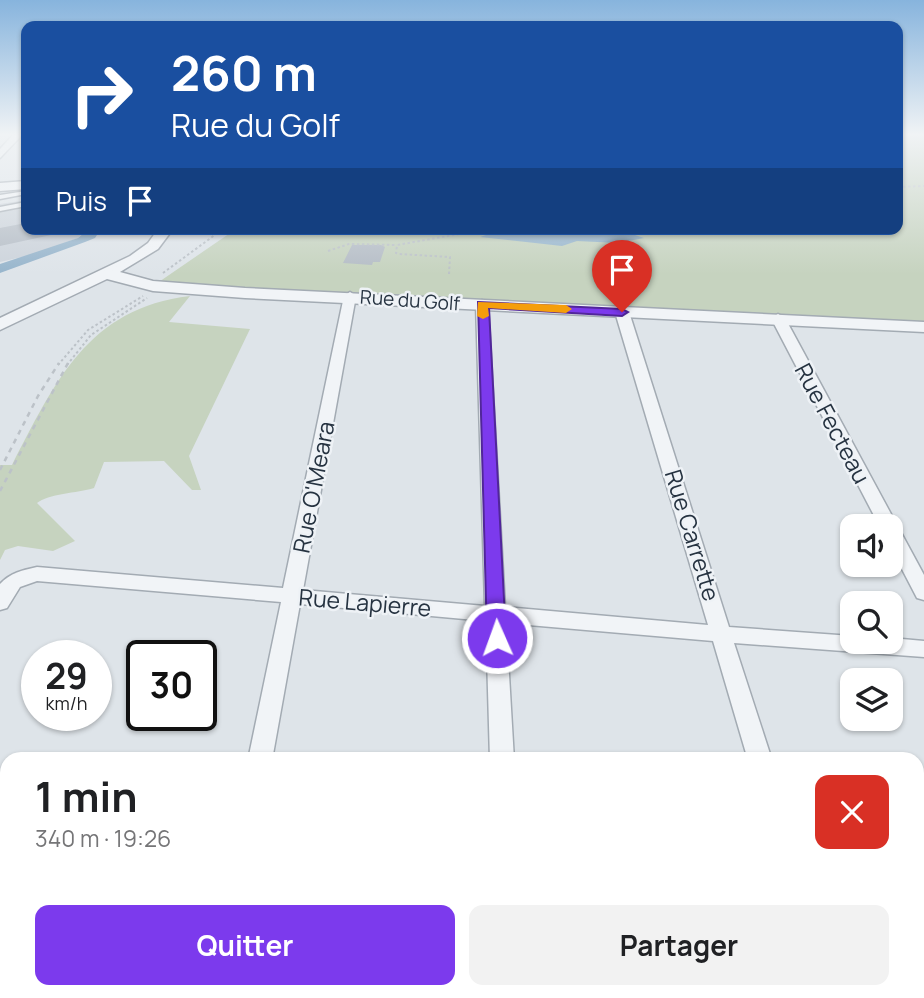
<!DOCTYPE html>
<html lang="fr">
<meta charset="utf-8">
<style>
body{margin:0;font-family:Manrope,sans-serif;background:#f2f2f2;color:#202124;height:100vh;display:flex;flex-direction:column;font-size:26px;white-space:nowrap}
*{box-sizing:border-box;margin:0}
p{font-size:23px;color:#757577}
.icon{flex:none;width:38px;height:38px;fill:none;stroke:currentColor;stroke-width:2;stroke-linecap:round;stroke-linejoin:round}
.map{position:relative;flex:1;overflow:hidden}
.side{position:absolute;left:0px;top:752px;width:924px;height:247px;display:flex;flex-direction:column;background:#fff;border-radius:21px 21px 0 0;box-shadow:0 2px 5px #0004}
.side>*{flex:none}
.top-card{position:absolute;left:21px;top:21px;width:882px;height:214px;border-radius:14px;box-shadow:0 2px 5px #0004;background:#1a4fa0;color:#fff;overflow:hidden}
.buttons{position:absolute;left:840px;top:514px;display:grid;gap:14px}
.buttons a{display:grid;place-items:center;width:63px;height:63px;border-radius:14px;background:#fff;box-shadow:0 2px 5px #0004;font-size:35px}
.speed{position:absolute;left:21px;top:640px;display:flex;gap:14px;font-size:35px;font-weight:700;text-align:center}
.speed>*{display:grid;place-content:center;width:91px;height:91px;border-radius:50%;background:#fff;box-shadow:0 2px 5px #0004;line-height:1}
.speed small{font-size:18px;font-weight:400}
.speed .limit{border:4px solid #111;border-radius:10px;background:#fff;color:#111}
.pin{position:absolute;display:grid;place-items:center;width:60px;height:60px;color:#fff;margin:-72px -30px;border-radius:50% 50% 50% 0;rotate:-45deg;box-shadow:0 0 7px #0007}
.pin .icon{rotate:45deg}
.me{position:absolute;width:77px;margin:-38px;rotate:358deg;stroke-linejoin:round;filter:drop-shadow(0 0 5px #0008)}
.turn{display:flex;align-items:center;gap:24px;height:147px;padding:0 35px;font-size:32px}
.turn .icon{width:91px;height:91px;stroke-width:2.5}
.turn b{display:block;font-size:49px;line-height:60px}
.then{display:flex;align-items:center;height:66px;padding:0 35px;background:#0003;gap:14px;font-size:26px}
.round{display:grid;place-items:center;flex:none;width:74px;height:74px;border-radius:14px;background:#f2f2f2}
.overview{display:flex;align-items:center;justify-content:space-between;height:119px;padding:0 35px}
h1{font-size:42px;font-weight:700;line-height:52px}
.cta{display:flex;gap:14px;margin-top:auto;padding:14px 35px}
.cta a{flex:1;height:80px;border-radius:14px;background:#7c3aed;color:#fff;font-size:28px;font-weight:700;line-height:80px;text-align:center}
.cta a+a{background:#f2f2f2;color:#202124}
.map>svg:first-child{display:block}
.built{fill:#ccd3db}
.green{fill:#c6d3bf}
.water{fill:#97b5cc}
.building{fill:#b5bdc6}
.lines{fill:none;stroke-linecap:round;stroke-linejoin:round}
.service-casing{stroke:#a3abb3;stroke-width:3}
.minor-casing{stroke:#a3abb3;stroke-width:3}
.tertiary-casing{stroke:#a3abb3;stroke-width:3}
.path-far1{stroke:#bcc2c8;stroke-width:2;stroke-dasharray:2.5 2.5;stroke-linecap:butt}
.path{stroke:#bcc2c8;stroke-width:2.5;stroke-dasharray:5 5;stroke-linecap:butt}
.service{fill:#f1f4f7;fill-rule:evenodd}
.minor{fill:#f1f4f7;fill-rule:evenodd}
.tertiary{fill:#f1f4f7;fill-rule:evenodd}
.route{fill:#7c3aed;stroke:#51269a;stroke-width:2}
.slow{fill:#f59e0b}
.labels{text-anchor:middle;dominant-baseline:central;stroke-width:5;stroke-linejoin:round;paint-order:stroke}
.far-street-label{font-size:19px;fill:#263341;stroke:#eef2f6}
.street-label{font-size:23px;fill:#263341;stroke:#eef2f6}
</style>
<div class="map">
<svg width="924" height="998" viewBox="0 0 924 998">
<rect width="100%" height="100%" fill="#dee4e9"/>
<path class="built" d="M26,200v29h61l-9,9 -43,16 -35,8v-58z"/>
<g class="green">
<path d="M898,135h26v192l-771,-41 83,-57h662z"/>
<path d="M190,296l-21,26 81,7 -61,127 12,34h-9l-28,-29 -60,1 -10,26c-17,5 -46,6 -57,15l38,38 -22,10 -35,-5 -13,4 -5,10v-95h12c43,-83 76,-157 178,-169z"/>
</g>
<g class="water">
<path d="M89,229h12l-6,9 -10,4 -85,31v-9l78,-26z"/>
<path d="M504,229h113l27,9 -26,5 -41,-2 -15,5 -82,-9z"/>
</g>
<g class="building">
<path d="M26,223v6h25v6l-51,11v-18z"/>
<path d="M352,245h29l4,2 -5,15h-7l-1,3 -29,-2z"/>
</g>
<g class="lines">
<g class="service-casing">
<g id="service">
<path d="M26,191v3l-26,5v-4z"/>
<path d="M26,202v4l-26,5v-4z"/>
</g>
</g>
<g class="minor-casing">
<g id="minor">
<path d="M13,135h9l-22,23v-9z"/>
<path d="M350,292l6,4 -53,294 182,16 -9,-302 6,-4 6,4 17,303 203,18 -93,-313 7,-4 7,4 100,315 123,9v6h39v-4l33,3v16l-190,-14 38,117h-24l-35,-119 -207,-18 8,137h-24l-4,-139 -186,-17 -28,156h-24l33,-158 -244,-21 -17,6 -13,21 -7,2v-26c10,-11 23,-14 37,-17l246,21 61,-292z"/>
<path d="M778,314l7,4 139,257v25l-7,-2 -26,-50v-21h-11l-109,-209z"/>
<path d="M199,992h30l-1,6h-30z"/>
<rect x="497" y="992" width="30" height="6"/>
<path d="M814,992h30l2,6h-30z"/>
</g>
</g>
<g class="tertiary-casing">
<g id="tertiary">
<path d="M26,181v8l-26,2v-8z"/>
<path d="M158,229h15l-15,20 -38,23 33,9 92,7 679,34v10l-679,-34 -92,-7 -46,-12 -107,51v-12l130,-62 18,-13z"/>
</g>
</g>
<g class="path-far1">
<path d="M898,187l26,-1"/>
<path d="M328,251l21,-7 48,1"/>
<path d="M163,273l60,-44"/>
<path d="M449,274l1,-17 -51,-3 -3,-1 1,-8 91,-16"/>
<path d="M58,365l30,-35 55,-34"/>
<path d="M67,365l24,-30 56,-37"/>
</g>
<g class="path">
<path d="M0,470l38,-74 21,-33"/>
<path d="M0,491l68,-128"/>
</g>
<use href="#service" class="service"/>
<use href="#minor" class="minor"/>
<use href="#tertiary" class="tertiary"/>
</g>
<linearGradient id="sky" x2="0" y2="1"><stop stop-color="#87b4dd"/><stop offset="0.49" stop-color="#f0f3f5"/><stop offset="1" stop-color="#f0f3f5" stop-opacity="0"/></linearGradient>
<rect width="924" height="274" fill="url(#sky)"/>
<path class="route" d="M478,302l144,7 6,3 -6,4 -133,-8 17,330 -9,8 -10,-8z"/>
<path class="slow" d="M478,302l88,3 6,4 -6,4 -78,-5 1,8 -6,3 -6,-3z"/>
<g class="labels">
<g class="far-street-label">
<text transform="translate(410 300) rotate(4)">Rue du Golf</text>
</g>
<g class="street-label">
<text transform="translate(833 423) rotate(62)">Rue Fecteau</text>
<text transform="translate(313 487) rotate(-79)">Rue O'Meara</text>
<text transform="translate(693 535) rotate(73)">Rue Carrette</text>
<text transform="translate(365 602) rotate(5)">Rue Lapierre</text>
</g>
</g>
</svg>
<div class="buttons">
<a><svg class="icon" aria-label="sound" viewBox="0 0 24 24"><path d="M4 9h4l5-4v14l-5-4H4zM17 9q2 3 0 6"/></svg></a>
<a><svg class="icon" aria-label="search" viewBox="0 0 24 24"><circle cx="10" cy="10" r="6"/><path d="M15 15l6 6"/></svg></a>
<a><svg class="icon" aria-label="layers" viewBox="0 0 24 24"><path d="M12 4l9 5-9 5-9-5zM3 14l9 5 9-5"/></svg></a>
</div>
<div class="speed"><div>29<small>km/h</small></div><div class="limit">30</div></div>
<div class="pin" style="left:622px;top:312px;background:#d93025"><svg class="icon" aria-label="arrive" viewBox="0 0 24 24"><path d="M6 21V4h12l-3 4 3 4H6"/></svg></div>
<svg class="me" style="left:497px;top:638px" viewBox="-20 -20 40 40"><circle r="17" fill="#7c3aed" stroke="#fff" stroke-width="3"/><path d="M0-11L8 9 0 5-8 9z" fill="#fff"/></svg>
<div class="top-card">
<div class="turn"><svg class="icon" aria-label="right" viewBox="0 0 24 24"><path d="M7 20v-9h11M14 6l5 5-5 5"/></svg><div><b>260 m</b>Rue du Golf</div></div>
<div class="then">Puis<svg class="icon" aria-label="arrive" viewBox="0 0 24 24"><path d="M6 21V4h12l-3 4 3 4H6"/></svg></div>
</div>
<section class="side">
<div class="overview"><div><h1>1 min</h1><p>340 m · 19:26</p></div><a class="round" style="background:#d93025;color:#fff"><svg class="icon" aria-label="close" viewBox="0 0 24 24"><path d="M6 6l12 12M18 6L6 18"/></svg></a></div>
<div class="cta"><a>Quitter</a><a>Partager</a></div>
</section>
</div>
